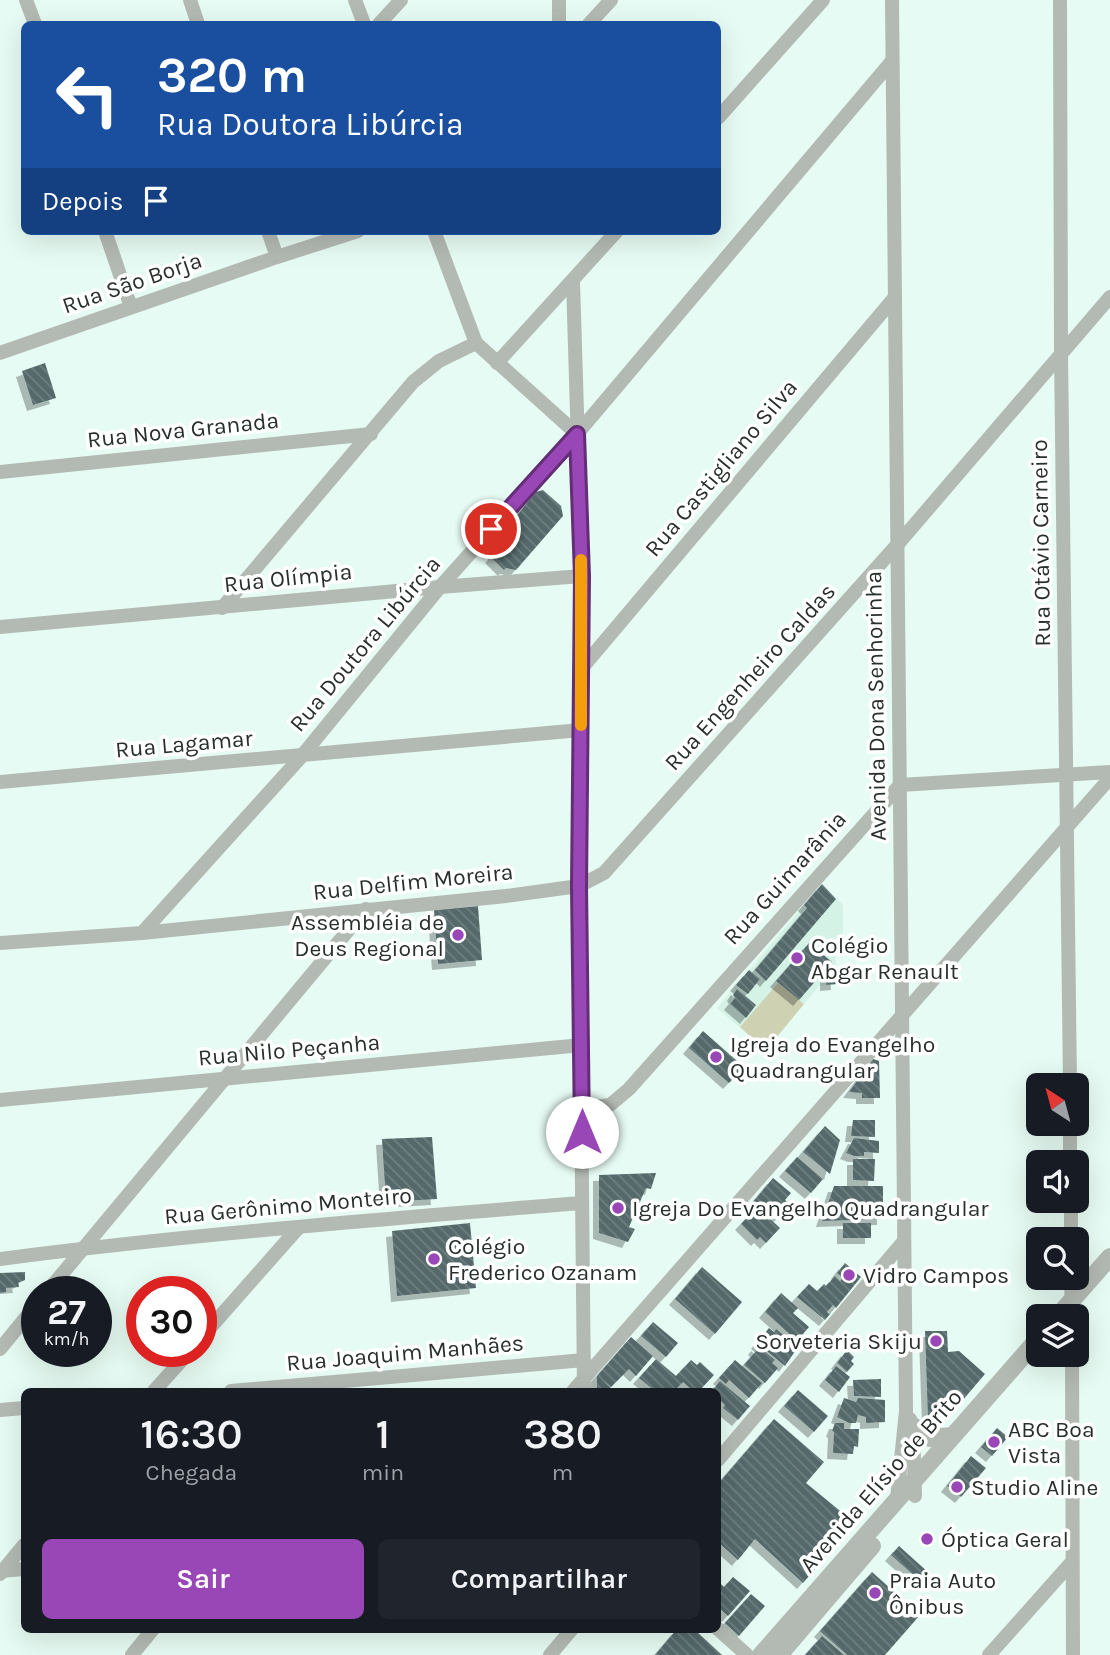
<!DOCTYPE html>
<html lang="pt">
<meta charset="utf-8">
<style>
body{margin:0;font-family:Karla,sans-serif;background:#20242c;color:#f1f3f6;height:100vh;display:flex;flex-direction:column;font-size:26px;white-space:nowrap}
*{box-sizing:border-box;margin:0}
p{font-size:23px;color:#9ea1a6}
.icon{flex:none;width:38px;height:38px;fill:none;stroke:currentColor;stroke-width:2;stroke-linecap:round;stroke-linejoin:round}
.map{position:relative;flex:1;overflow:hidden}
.sheet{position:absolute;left:21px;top:1388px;width:700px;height:245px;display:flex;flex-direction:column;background:#171b24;border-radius:10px;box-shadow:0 7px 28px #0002}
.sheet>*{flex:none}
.hud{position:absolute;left:21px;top:21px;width:700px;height:214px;border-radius:10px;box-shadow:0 7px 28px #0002;background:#1a4fa0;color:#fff;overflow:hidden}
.needle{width:46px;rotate:324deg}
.controls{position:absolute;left:1026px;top:1073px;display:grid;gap:14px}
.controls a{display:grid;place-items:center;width:63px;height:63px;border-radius:10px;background:#171b24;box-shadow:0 7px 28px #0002;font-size:35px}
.speed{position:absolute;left:21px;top:1276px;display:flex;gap:14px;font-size:35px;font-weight:700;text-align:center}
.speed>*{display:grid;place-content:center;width:91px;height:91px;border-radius:50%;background:#171b24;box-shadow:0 7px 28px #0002;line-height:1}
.speed small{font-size:18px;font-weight:400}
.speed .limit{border:10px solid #d22;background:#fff;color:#111}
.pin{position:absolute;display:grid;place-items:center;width:60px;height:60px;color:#fff;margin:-30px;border:4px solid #fff;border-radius:50%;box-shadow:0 2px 7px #0007}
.me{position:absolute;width:77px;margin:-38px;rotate:0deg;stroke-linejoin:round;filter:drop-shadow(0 0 5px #0008)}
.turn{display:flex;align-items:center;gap:24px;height:147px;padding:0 21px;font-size:32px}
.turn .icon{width:91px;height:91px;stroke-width:2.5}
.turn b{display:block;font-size:49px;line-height:60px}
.then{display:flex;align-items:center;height:66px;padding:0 21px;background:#0003;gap:14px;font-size:26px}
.eta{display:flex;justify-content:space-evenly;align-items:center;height:119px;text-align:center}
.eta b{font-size:42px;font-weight:600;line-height:49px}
.button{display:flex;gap:14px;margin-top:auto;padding:14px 21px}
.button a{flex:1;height:80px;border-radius:10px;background:#9947b6;color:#fff;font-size:28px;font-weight:600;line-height:80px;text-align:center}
.button a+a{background:#20242c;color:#f1f3f6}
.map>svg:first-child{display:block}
.built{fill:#d4f2e6}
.pitch{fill:#ced1b2}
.building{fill:url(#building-back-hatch);filter:url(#shadow)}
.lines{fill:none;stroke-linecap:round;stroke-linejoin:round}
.minor{stroke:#b3b9b3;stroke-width:14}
.tertiary{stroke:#b3b9b3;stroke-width:18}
.route-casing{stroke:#632e76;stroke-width:18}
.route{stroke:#9947b6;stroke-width:12}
.slow{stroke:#f59e0b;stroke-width:12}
.poi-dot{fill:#9947b6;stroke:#fff;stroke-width:2.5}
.labels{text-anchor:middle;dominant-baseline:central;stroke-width:7;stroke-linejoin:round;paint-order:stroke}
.street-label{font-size:23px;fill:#28302c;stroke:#fff}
.poi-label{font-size:23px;fill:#28302c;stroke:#fff;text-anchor:start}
</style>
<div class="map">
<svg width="1110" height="1655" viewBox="0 0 1110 1655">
<defs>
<pattern id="building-back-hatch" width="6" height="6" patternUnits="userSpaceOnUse" patternTransform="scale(1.75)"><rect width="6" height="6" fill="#55696a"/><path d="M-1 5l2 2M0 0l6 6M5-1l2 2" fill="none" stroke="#6f7f80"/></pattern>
<filter id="shadow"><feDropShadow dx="-6" dy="6" stdDeviation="0" flood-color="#0004"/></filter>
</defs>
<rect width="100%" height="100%" fill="#e6fbf3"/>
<path class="built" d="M822,884l21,21v41l-8,2 2,36 -18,2 -53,64 -49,-42z"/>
<path class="pitch" d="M778,983l26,21 -38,46 -26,-23z"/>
<g class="building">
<path d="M45,363l11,35 -23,7 -11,-34z"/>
<path d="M543,490l18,16 2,10 -47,54 -10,-2 -2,2 -13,-13 3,-3 -1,-9 43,-53z"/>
<path d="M822,884l14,15 -70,82 -11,-11 52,-62 -3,-3z"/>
<path d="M478,906l4,54 -44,4 -4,-54z"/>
<path d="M809,943l23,19 -33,38 -23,-19z"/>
<path d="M826,969h10l1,15 -11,1z"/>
<path d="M749,970l11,9 -12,15 -12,-9z"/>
<path d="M737,989l19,16 -10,13 -16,-14 5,-6 -2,-3z"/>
<path d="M703,1031l41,36 -15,16 -40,-35z"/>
<path d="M873,1059l6,2 1,37h-18v-5l-13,-1z"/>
<path d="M853,1120h22v17l-24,-1z"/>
<path d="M825,1126l15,14 -10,34 -27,-22z"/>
<path d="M432,1137l5,62 -51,3 -4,-63z"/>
<path d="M854,1138l25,3v12l-15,-1v4h-10l-8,-3z"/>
<path d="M797,1157l26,22 -12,14 -26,-22z"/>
<path d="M853,1159h22l-1,22 -21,-1z"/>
<path d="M656,1173l-5,16 -5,-1 -17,39 6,2 -7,13 -29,-9v-58z"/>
<path d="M773,1178l18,15 -6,7 5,4 -11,13 -15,-11 -3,3 -8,-7z"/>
<path d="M834,1186h49v33l-61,2z"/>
<path d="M757,1207l23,21 -14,15 -6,-6 -3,3 -16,-16z"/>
<path d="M470,1223l6,65 -79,8 -5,-65z"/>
<rect x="843" y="1223" width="28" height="15"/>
<path d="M845,1263l16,14 -25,31 -3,-3 -6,7 3,2 -5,6 -28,-23 12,-13 8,7 7,-7 2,2 9,-10 5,5 3,-3 -6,-5z"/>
<path d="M702,1267l40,35 -27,32 -40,-35z"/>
<path d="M25,1272v8l-7,3 1,4 -13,1v4l-6,1v-20z"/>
<path d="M781,1293l17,15 -5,5 16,14 -12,14 -32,-29z"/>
<path d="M653,1322l25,21 -12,14 -25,-21z"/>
<path d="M769,1328l5,4 2,-3 22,18 -13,19 -28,-23z"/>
<path d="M925,1331h22l1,21 11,-1 26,23 -40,47 -13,5 -4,-6z"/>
<path d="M631,1337l22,19 -17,20 -7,-7 -18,18 -7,-6 10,10h-17v-15z"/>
<path d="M757,1345l18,15 -3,3 6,5 -13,15 -21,-18 12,-14 -2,-2z"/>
<path d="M847,1350l7,7 -3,4 3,3 -7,8 -10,-9z"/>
<path d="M656,1359l20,17 15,-16 6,5 3,-3 14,13 -15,16h-6l-10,-9 -9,9h-19l-16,-13z"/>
<path d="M735,1360l27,23 -13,15 -20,-18 -3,4 -7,-6z"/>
<path d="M836,1366l14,11 -11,15 -14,-12z"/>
<path d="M881,1379v18l-27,-1 -1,-16z"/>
<path d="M720,1381l30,25 -12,14 -15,-12 2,-3 -7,-7v-7h-6z"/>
<path d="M798,1390l30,26 -14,16 -30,-26z"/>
<path d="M844,1398l12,4 2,-4 27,2v22l-19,1v-6l-8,-2 -2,8h-7l-12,-6z"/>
<path d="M774,1419l50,43 -18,21 49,40 -52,60 -48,-44 -17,21 -20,-18v-58z"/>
<path d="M835,1423h9v6h15l-1,18 -4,-1 -1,8 -20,-1 1,-21 -2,-1z"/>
<path d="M997,1428l11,9 -16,19 -11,-9z"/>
<path d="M971,1456l15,12 -25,29 -14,-11z"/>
<path d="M899,1546l30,27 -8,9 -30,-27z"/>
<path d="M872,1572l48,43 -35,40h-38l-27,-24z"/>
<path d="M733,1577l17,14 -22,25 -10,-9v-26l6,6z"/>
<path d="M751,1594l14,12 -26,30 -14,-13z"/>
<path d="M677,1629h17l28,26h-67z"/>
<path d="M822,1636l22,19h-39z"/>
</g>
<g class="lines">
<g class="minor">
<path d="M26,0l9,24"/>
<path d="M190,0l8,24"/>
<path d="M355,0l9,24"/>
<path d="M559,0v24"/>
<path d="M892,0l14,1411 -9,88"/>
<path d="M1060,0l1,352 9,733"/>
<path d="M379,24l22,-24"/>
<path d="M589,24l22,-24"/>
<path d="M718,118l105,-118"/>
<path d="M105,231l26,76"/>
<path d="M268,231l9,26"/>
<path d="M434,231l42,112 101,91"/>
<path d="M573,281l9,295 -3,310 5,505"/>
<path d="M0,353l277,-96 81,-26"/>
<path d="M497,363l120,-132"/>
<path d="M0,472l371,-38"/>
<path d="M222,608l191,-226 26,-21 37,-18"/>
<path d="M0,627l440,-40 142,-11"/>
<path d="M582,668l313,-371"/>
<path d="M0,782l581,-52"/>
<path d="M142,933l159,-176 139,-170 137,-153 315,-373"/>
<path d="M0,943l142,-10 364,-37 73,-10 25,-13 293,-328 213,-248"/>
<path d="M0,1100l582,-55"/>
<path d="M582,1109l28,-4 19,-16 271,-304 210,-13"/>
<path d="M1070,1124v38"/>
<path d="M1071,1200v39"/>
<path d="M0,1259c193,-25 387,-40 581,-56"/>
<path d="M1071,1278l1,38"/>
<path d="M47,1292l319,-383"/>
<path d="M201,1338l98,-111"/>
<path d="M0,1349l37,-45"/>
<path d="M1072,1354l1,301"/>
<path d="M154,1391l36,-40"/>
<path d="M231,1391l353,-31"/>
<path d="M573,1391l537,-613"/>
<path d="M0,1410l24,-2"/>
<path d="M910,1419l3,7 2,70"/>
<path d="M718,1460l186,-219"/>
<path d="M0,1571l24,-2"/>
<path d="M0,1574l24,-29"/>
<path d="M718,1629l29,26"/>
<path d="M132,1655l21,-26"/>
<path d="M550,1655l22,-26"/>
<path d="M989,1655l82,-92"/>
</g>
<g class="tertiary">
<path d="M1058,1316l52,-59"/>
<path d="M913,1426l17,12 22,-2"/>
<path d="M761,1655l277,-316"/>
<path d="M779,1655l93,-109"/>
</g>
</g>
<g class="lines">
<g class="route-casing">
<path id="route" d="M491,529l86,-95 5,142 -3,310 3,246"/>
</g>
<use href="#route" class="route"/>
<path class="slow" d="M581,560v165"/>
</g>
<g class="poi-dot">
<circle cx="458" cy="935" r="7"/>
<circle cx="797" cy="958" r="7"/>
<circle cx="716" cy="1057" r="7"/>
<circle cx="618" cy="1208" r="7"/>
<circle cx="434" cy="1259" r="7"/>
<circle cx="849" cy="1275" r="7"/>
<circle cx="936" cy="1341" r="7"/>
<circle cx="994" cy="1442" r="7"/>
<circle cx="957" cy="1487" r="7"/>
<circle cx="927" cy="1539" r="7"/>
<circle cx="875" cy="1593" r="7"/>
</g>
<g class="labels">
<g class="street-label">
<text transform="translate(132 283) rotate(-19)">Rua São Borja</text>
<text transform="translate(183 430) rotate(-6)">Rua Nova Granada</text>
<text transform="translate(721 468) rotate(-50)">Rua Castigliano Silva</text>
<text transform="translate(1041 543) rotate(-91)">Rua Otávio Carneiro</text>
<text transform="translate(288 578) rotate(-6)">Rua Olímpia</text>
<text transform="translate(365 644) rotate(-50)">Rua Doutora Libúrcia</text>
<text transform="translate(750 677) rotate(-48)">Rua Engenheiro Caldas</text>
<text transform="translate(876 706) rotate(-91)">Avenida Dona Senhorinha</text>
<text transform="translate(184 744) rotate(-5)">Rua Lagamar</text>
<text transform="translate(785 878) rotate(-48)">Rua Guimarânia</text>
<text transform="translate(413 882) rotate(-6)">Rua Delfim Moreira</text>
<text transform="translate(289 1050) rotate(-5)">Rua Nilo Peçanha</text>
<text transform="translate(288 1206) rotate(-5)">Rua Gerônimo Monteiro</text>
<text transform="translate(405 1353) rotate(-5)">Rua Joaquim Manhães</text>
<text transform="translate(881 1481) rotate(-49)">Avenida Elísio de Brito</text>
</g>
<g class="poi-label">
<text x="444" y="922" text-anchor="end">Assembléia de<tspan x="444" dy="26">Deus Regional</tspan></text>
<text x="811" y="945">Colégio<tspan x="811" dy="26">Abgar Renault</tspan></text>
<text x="730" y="1044">Igreja do Evangelho<tspan x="730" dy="26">Quadrangular</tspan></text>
<text x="632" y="1208">Igreja Do Evangelho Quadrangular</text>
<text x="448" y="1246">Colégio<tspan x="448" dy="26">Frederico Ozanam</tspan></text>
<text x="863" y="1275">Vidro Campos</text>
<text x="922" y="1341" text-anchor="end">Sorveteria Skiju</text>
<text x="1008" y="1429">ABC Boa<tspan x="1008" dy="26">Vista</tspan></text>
<text x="971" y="1487">Studio Aline</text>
<text x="941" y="1539">Óptica Geral</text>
<text x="889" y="1580">Praia Auto<tspan x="889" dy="26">Ônibus</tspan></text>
</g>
</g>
</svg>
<div class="controls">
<a><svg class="needle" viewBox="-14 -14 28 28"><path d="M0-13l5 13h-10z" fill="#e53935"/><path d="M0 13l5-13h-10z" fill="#9ea1a6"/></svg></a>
<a><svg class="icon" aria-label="sound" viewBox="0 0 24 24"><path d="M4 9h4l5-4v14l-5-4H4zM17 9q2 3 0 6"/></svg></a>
<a><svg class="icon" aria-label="search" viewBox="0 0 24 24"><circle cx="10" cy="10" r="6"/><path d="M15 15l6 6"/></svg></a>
<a><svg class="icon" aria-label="layers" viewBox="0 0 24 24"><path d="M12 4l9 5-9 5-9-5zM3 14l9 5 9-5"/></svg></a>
</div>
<div class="speed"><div>27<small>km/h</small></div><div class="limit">30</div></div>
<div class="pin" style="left:491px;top:529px;background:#d93025"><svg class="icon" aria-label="arrive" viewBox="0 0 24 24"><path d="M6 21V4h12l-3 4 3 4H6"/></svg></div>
<svg class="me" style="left:582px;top:1132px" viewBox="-20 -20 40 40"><circle r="19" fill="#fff"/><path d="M0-13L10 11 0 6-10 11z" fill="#9947b6"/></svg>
<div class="hud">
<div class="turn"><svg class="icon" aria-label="left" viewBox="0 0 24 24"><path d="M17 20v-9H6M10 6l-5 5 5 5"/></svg><div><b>320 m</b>Rua Doutora Libúrcia</div></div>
<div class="then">Depois<svg class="icon" aria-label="arrive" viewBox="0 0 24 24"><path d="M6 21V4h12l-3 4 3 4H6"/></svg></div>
</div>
<section class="sheet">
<div class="eta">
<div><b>16:30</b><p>Chegada</p></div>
<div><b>1</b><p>min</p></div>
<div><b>380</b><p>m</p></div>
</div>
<div class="button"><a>Sair</a><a>Compartilhar</a></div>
</section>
</div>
